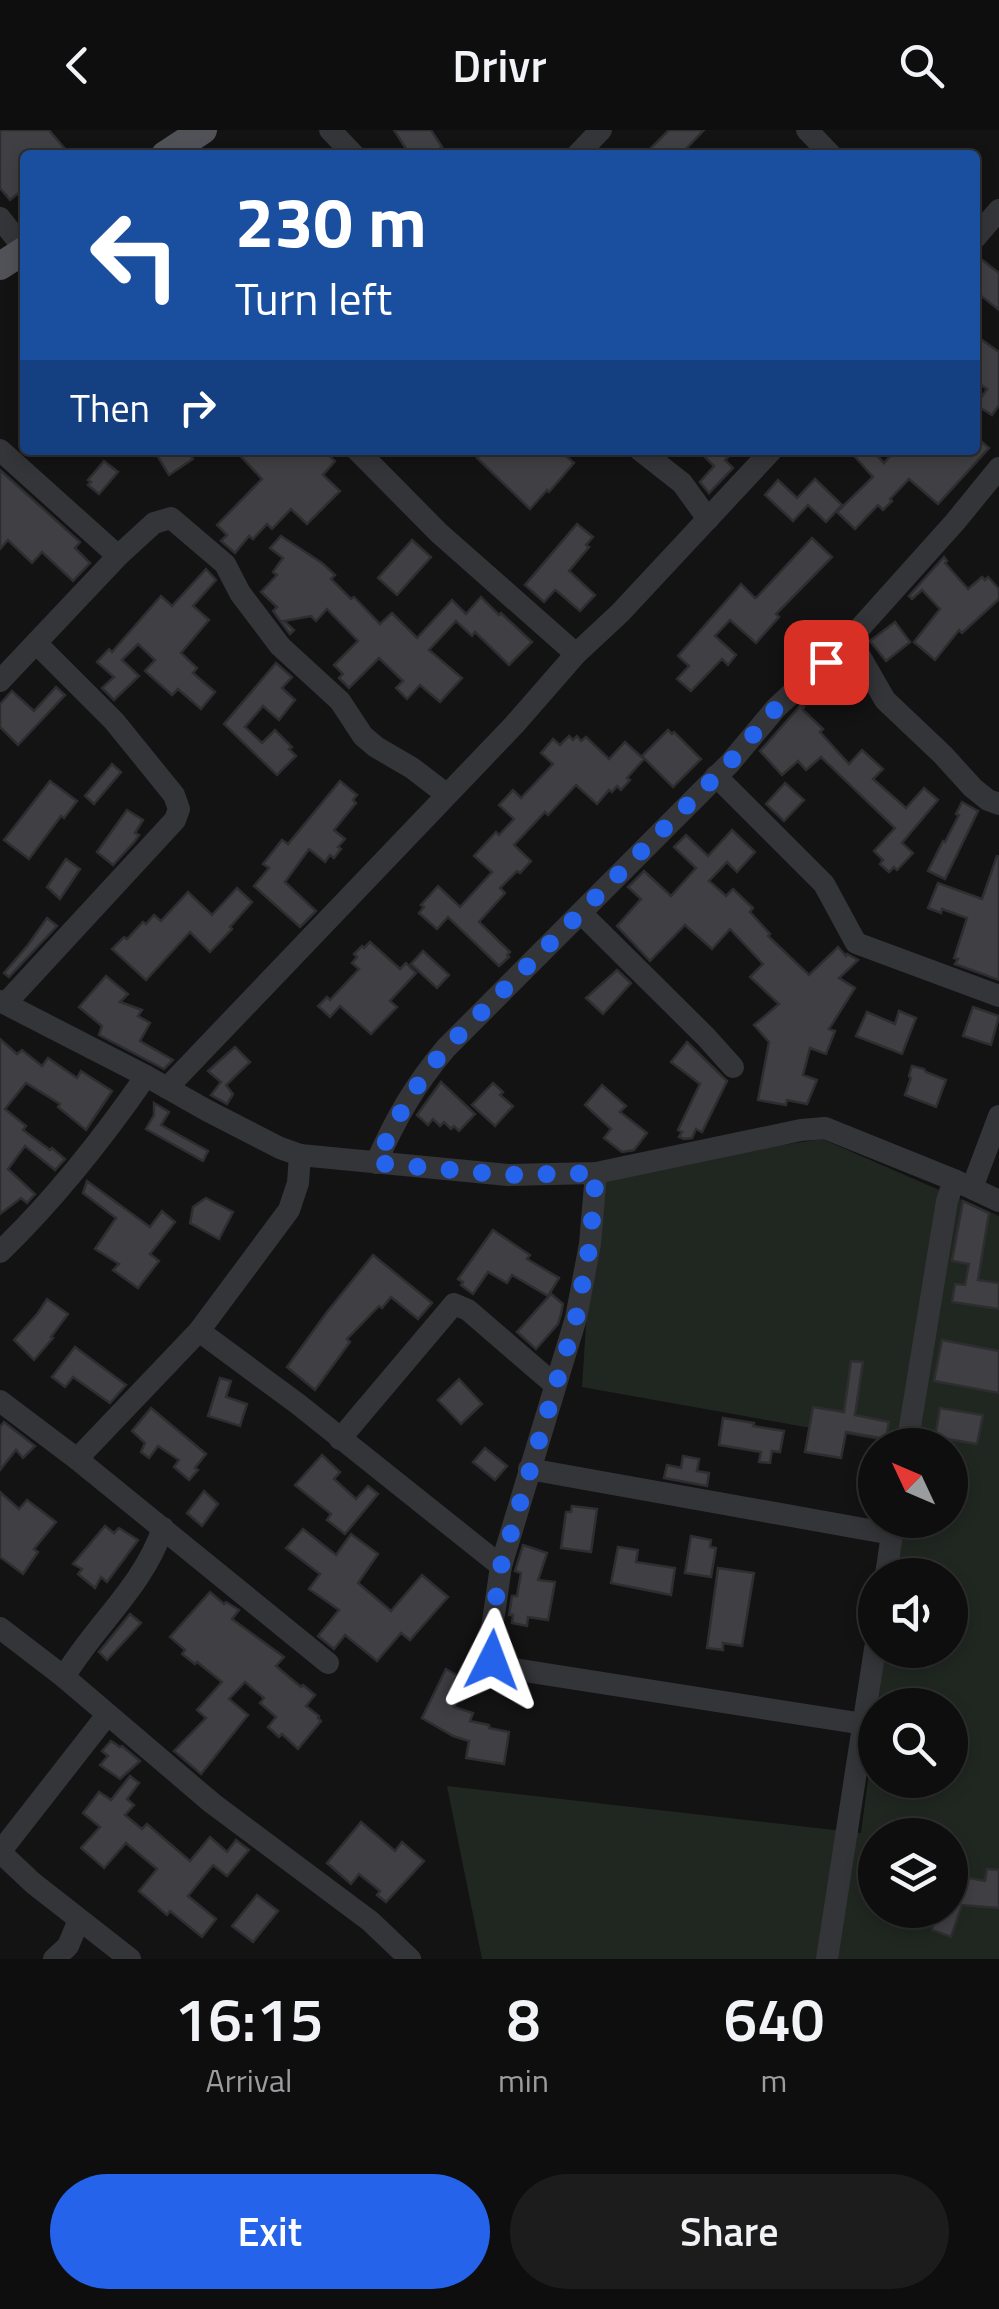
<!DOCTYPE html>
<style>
body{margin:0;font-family:"Titillium Web",sans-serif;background:#1c1c1d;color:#f1f3f6;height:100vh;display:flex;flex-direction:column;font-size:38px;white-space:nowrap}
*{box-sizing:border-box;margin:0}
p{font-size:32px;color:#9b9c9e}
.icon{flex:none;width:55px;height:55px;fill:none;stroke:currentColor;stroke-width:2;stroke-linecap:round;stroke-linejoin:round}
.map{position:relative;height:1829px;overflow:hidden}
.side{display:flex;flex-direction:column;background:#0e0e0f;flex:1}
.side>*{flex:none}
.hud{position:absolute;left:20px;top:20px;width:960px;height:305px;border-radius:10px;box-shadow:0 5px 15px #0003,0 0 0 2px #2e2e2f;background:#1a4fa0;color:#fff;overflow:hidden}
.needle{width:65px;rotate:314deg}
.controls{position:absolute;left:858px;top:1298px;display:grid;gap:20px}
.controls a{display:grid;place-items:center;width:110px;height:110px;border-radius:50%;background:#0e0e0f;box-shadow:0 5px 15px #0003,0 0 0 2px #2e2e2f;font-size:50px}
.pin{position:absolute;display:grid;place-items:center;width:85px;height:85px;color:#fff;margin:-42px;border-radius:20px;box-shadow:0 5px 15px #0006}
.me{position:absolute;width:110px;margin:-55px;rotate:3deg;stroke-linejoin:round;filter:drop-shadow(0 0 8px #0008)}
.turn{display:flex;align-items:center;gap:35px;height:210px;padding:0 50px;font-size:45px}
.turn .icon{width:130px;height:130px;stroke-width:2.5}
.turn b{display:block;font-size:70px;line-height:85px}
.then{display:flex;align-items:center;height:95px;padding:0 50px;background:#0003;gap:20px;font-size:38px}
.eta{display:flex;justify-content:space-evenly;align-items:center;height:170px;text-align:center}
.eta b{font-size:60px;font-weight:600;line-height:70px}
.primary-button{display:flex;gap:20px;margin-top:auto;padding:20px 50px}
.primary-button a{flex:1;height:115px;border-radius:60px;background:#2563eb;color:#fff;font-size:40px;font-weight:600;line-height:115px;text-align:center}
.primary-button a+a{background:#1c1c1d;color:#f1f3f6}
header{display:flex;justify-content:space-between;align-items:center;height:130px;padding:0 50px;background:#0e0e0f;font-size:45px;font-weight:600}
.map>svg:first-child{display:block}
.grass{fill:#202721;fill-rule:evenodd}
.building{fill:#404044;stroke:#2e2d30;stroke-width:2.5}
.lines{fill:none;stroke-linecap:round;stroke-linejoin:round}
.minor{stroke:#343539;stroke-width:22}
.major{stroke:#515158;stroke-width:28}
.route{stroke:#2563eb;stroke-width:18;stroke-dasharray:0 32.4}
</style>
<header><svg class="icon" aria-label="back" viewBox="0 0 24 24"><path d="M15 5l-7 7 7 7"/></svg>Drivr<svg class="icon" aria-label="search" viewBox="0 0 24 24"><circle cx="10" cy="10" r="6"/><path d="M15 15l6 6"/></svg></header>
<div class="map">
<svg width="999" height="1829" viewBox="0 0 999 1829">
<rect width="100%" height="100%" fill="#131314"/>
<path class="grass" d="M822,1009l177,77v743h-517l-35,-173 414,47 14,-106v53h75v-75h-72l7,-55h65v-75h-56l7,-55h49v-75h-44l-324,-58 14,-214zM875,1705h75v75h-75z"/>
<g class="building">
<path d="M0,0h49l17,20 -6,5h-35v33l-15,12 -10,-12z"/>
<path d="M394,0h37l11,17 -12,8h-20z"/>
<path d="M669,0h35l-24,25h-36z"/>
<path d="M981,129l18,14v37l-24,-19v-25z"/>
<path d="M975,205l24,17v53l-7,10 -16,-10 11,-16 -12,-8z"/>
<path d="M975,306l14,12 -51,56 -29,-25 -19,20 2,2 -9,9 -5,-5 -23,24 -18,-17 36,-35 -24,-27h23l12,13 11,-13h80z"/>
<path d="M154,320h33l6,9 -24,16z"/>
<path d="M235,320h88l12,11 -12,14 17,16 -33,33 -16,-15 -19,20 -5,-5 -14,15 -4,-3 -14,17 -14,-12 6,-6 -10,-10 45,-46z"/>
<path d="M485,320h74l15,13 -25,29 -2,-2 -17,19 -53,-51z"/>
<path d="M698,320h37l-10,10 8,8 -24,25 -9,-11 14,-16z"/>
<path d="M104,331l14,11 -19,22 -11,-9 3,-3 -3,-2z"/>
<path d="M0,340l80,72 -5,6 15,15 -17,18 -31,-29 -10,11 -24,-23 -8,9z"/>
<path d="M815,349l27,26 -16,17 -18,-17 -15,16 -28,-26 13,-15 19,18z"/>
<path d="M577,394l16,13 -7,8 3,2 -20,24 26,24 -15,16 -23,-20 -2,-1 -11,12 -19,-17z"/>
<path d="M281,406l41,27 13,12 -4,4 20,20 3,-2 26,27 12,-11 25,25 35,-38 14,14 15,-17 18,18 2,-2 31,29 -23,23 -34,-33 -3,4 -16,-15 -27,29 33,28 -22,24 -20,-17 -13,14 -11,-11 7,-7 -24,-23 -30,30 -10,-10 4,-4 -9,-9 24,-24 -31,-32 -11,12 -5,-5 -27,5 10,9 -4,4 -17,-23 4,-4 -16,-15 16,-17 -4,-3 10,-14 -13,-10z"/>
<path d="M812,408l20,19 -56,57 3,3 -23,26 -26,-23 -15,16 21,19 -8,10 -6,-6 -31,32 -14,-12 12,-13 -11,-10 63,-72 14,14 2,-1z"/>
<path d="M412,410l19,17 -34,38 -19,-17z"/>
<path d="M944,427l3,4 -2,2 23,26 14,-12 3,3 3,-3 11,12v10l-37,34 -3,-3 -24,30 -21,-18 26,-33 -18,-19 -10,9 -3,-3z"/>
<path d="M206,439l10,11 -23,26 16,14 -28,33 16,15 -4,5 22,19 -14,17 -23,-20 -6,6 -27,-24 10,-11 -17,-16 -16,16 17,16 -25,24 -12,-12 12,-11 -17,-15 12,-13 3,3 49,-56 11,10z"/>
<path d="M895,492l15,20 -24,19 -16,-20z"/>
<path d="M276,533l16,14 -10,11 13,12 -16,20 -16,-14 -18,21 17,16 13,-13 17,17 -3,2 7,7 -19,19 -53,-51z"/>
<path d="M56,557l9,8 -47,50 -18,-18v-23l12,-13 22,20z"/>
<path d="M801,575l3,2 -2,2 21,20 -3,3 29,32 13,-14 21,19 -10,10 33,29 18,-20 14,12 -36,43 11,10 -16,17 -3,-3 -5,5 -9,-8 3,-4 -9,-9 21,-23 -74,-71 -15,13 -8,-9 -16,14 -22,-24z"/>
<path d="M668,600l4,4 2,-2 27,27 -28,28 -31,-31z"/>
<path d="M569,606l4,4 4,-4 4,5 5,-4 23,22 16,-17 19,17 -17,19 3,2 -9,10 -4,-4 -5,6 -3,-2 -12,14 -21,-19 -28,30 -3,-3 -31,33 17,16 -11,12 -3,-2 -17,17 5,5 -26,29 31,30 -3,3 2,2 -10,9 -51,-49 -11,12 -18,-16 5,-6 -3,-2 17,-19 22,21 32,-35 -18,-16 22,-24 3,3 15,-16 -15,-14 14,-15 8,8 32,-34 -12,-11 12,-14 7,6z"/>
<path d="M112,634l9,8 -27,32 -9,-8z"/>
<path d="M50,651l27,20 -13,17 -3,-2 -32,43 -25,-19z"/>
<path d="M340,651l17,14 -4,5 3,3 -22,27 11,9 -7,8 3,2 -7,9 -4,-3 -5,7 -16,-13 -24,33 31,29 -16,16 -46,-41 15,-18 -6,-4 19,-24 6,4z"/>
<path d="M785,653l19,17 -20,21 -18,-17z"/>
<path d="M962,672l16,9 -33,68 -17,-8 15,-30 2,1 14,-27 -3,-1z"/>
<path d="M127,680l16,10 -8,13 4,2 -4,6 -22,24 -16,-13z"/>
<path d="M732,700l23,22 -18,20 -10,-10 -18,19 17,15 7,-7 20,19 -3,4 20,22 -2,2 41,39 29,-28 8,9 1,-2 11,6 -19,18 16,10 -26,41 6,2 -9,23 -16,-6 -7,27 14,5 -10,24 -20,-4 -1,5 -28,-5 11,-58 -15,-17 25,-21 -29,-27 13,-13 -33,-35 -18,20 -27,-24 -35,36 -33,-35 24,-27 -13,-12 16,-16 27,25 25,-28 -22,-21 12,-12 22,21z"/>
<path d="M997,726l2,1v123l-44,-16 3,-5 -4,-1 13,-40 -25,-9 -1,4 -13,-5 10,-25 44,16z"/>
<path d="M66,729l14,10 -20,30 -13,-12z"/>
<path d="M237,758l15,14 -22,25 2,2 -22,23 -20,-20 -44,48 -34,-31 12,-12 3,2 16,-17 3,2 8,-9 7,6 27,-29 24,23z"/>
<path d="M47,788l10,8 -48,51 -5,-4 24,-28z"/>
<path d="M370,812l30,27 6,-6 10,10 -26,28 7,6 -26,27 -31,-28 -10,11 -12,-11 9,-9 3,3 29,-31 -7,-6 5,-6 -3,-3 8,-8 2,2z"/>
<path d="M423,821l26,24 -12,13 -26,-24z"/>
<path d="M617,840l14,13 -28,31 -17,-16z"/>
<path d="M106,846l22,18 -8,8 22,8 -4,6 12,7 -10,18 33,19 -9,9 -65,-34 3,-9 -23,-19z"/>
<path d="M973,877l26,9 -8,29 -28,-9z"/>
<path d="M899,881l17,7 -14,36 -46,-18 11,-24 28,12z"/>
<path d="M0,909l17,15 5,-4 20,16 6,-8 29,20 4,-7 31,20 -26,39 -28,-23 2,-3 -34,-21 -21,26 21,17 -3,4 27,20 2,-2 13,11 -10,11 -30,-24 -17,23 27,25 -8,9 -6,-5 -21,16z"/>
<path d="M687,912l40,39 -25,51 -6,-3 -4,9 -8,1 -5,-2 3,-5 -4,-2 22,-46 -29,-22z"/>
<path d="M235,917l15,15 -24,23 7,9 -6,10 -16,-9 10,-13 -13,-11z"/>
<path d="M912,936l12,3 2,3 20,8 -10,27 -31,-12 6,-17 -2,-2z"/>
<path d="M441,952l34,32 -16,17 -5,-5 -3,3 -7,-7 -4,4 -7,-7 -5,6 -11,-10z"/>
<path d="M493,953l10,9 -3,3 13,11 -18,20 -23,-21z"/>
<path d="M602,955l24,21 -6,6 27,21 -13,17 -12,2 -18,-14 7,-9 -26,-24z"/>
<path d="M154,973l15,9 -8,13 47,26 -5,10 -57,-32 8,-14z"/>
<path d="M87,1051l63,46 12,-16 13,11 -25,32 9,7 -21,27 -25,-18 6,-6 -24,-15 21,-31 -33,-25z"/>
<path d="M206,1068l27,14 -14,27 -29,-16 3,-16z"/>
<path d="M963,1071l26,12 -11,67 21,3v26l-47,-7 3,-18 10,1 4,-21 -17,-3z"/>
<path d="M493,1100l37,25 -3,4 32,19 -11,18 -36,-21 -5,8 -19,-11 -15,22 -12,-9 2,-3 -5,-3z"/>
<path d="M373,1125l59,48 -14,16 -27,-22 -9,11 -3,-2 -32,33 3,3 -35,48 -28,-23 40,-55z"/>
<path d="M551,1164l12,10 -2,10 -3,10 -22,25 -19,-17z"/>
<path d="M47,1169l21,15 -17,23 2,1 -19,22 -20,-20 24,-27z"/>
<path d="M942,1210l57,11v42l-65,-12z"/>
<path d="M75,1217l51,38 -16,18 -37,-26 -8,10 -13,-10z"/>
<path d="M851,1231l12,1 -8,53 34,7 -3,17 -40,-7 -5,26 -36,-6 8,-45 31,5z"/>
<path d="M220,1248l11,3 -5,16 21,7 -7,22 -32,-10z"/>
<path d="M459,1249l23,25 -21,20 -23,-24z"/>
<path d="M151,1278l55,46 -11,14 3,2 -9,10 -15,-13 5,-7 -21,-14 -9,12 -8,-6 4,-9 -13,-12z"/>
<path d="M940,1278l43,7 -6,29 -42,-7z"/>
<path d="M723,1288l31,5 -1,3 31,5 -4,21 -8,-1 -2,12 -11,-1 2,-10 -42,-7z"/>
<path d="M4,1292l31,24 -12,12 -7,-8 -16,20v-43z"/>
<path d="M485,1318l22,18 -12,14 -22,-18z"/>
<path d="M322,1325l18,17 -6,7 22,20 12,-13 10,8 -33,40 -18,-14 4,-6 -36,-29z"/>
<path d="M683,1326l16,3 -2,12 12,2 -2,13 -43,-8 3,-13 14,3z"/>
<path d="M204,1361l14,13 -16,22 -15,-13z"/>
<path d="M0,1362l19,17 8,-9 29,22 -22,27 4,3 -15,22 -23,-17z"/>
<path d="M572,1376l25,3 -6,43 -30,-4 5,-36h5z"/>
<path d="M105,1396l9,7 5,-5 19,12 -31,42 -6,-5 -6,11 -17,-14 4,-5 -9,-5z"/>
<path d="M303,1399l33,26 15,-21 27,20 -20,29 33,28 31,-36 26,22 -38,43 -9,-7 -24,28 -32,-26 -11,14 -16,-13 21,-26 -30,-21 11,-15 -34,-26z"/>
<path d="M691,1406l20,4 -1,7 6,1 -5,29 -26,-4z"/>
<path d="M523,1415l24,8 -9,27 17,2 -7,38 -20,-3 -1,9 -15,-3 1,-8h-4l3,-19h5l4,-23 -6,-2z"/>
<path d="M618,1417l20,3 -2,12 39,6 -4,27 -60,-12z"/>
<path d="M718,1438l36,5 -12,73 -19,-3v7l-16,-2z"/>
<path d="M210,1462l14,12 2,-2 13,8 -7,9 52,38 -8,9 25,21 2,-2 12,10 -9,11 13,10 -1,2 3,3 -23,28 -16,-15 -3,3 -11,-10 8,-10 -16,-14 4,-5 -19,-16 -16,17 19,16 -47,59 -27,-23 32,-33 -9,-8 25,-28 -25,-20 -2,2 -13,-10 3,-4 -15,-13z"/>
<path d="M130,1484l11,9 -34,37 -8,-8z"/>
<path d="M446,1539l21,12 -13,26 19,6 -3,8 19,4v3l20,4 -5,32 -38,-6 3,-17 -16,-5 -31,-18z"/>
<path d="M111,1611l9,6 2,-1 18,15 -20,18 -20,-14 8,-9 -6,-5z"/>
<path d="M130,1646l9,7 -12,16 7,6 -9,10 17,14 5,-5 43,37 20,-24 17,15 9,-12 13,10 -22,26 -14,-11 -25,31 28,23 -14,18 -32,-26 -3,4 -28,-24 18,-22 -31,-26 -22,25 -23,-20 19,-21 -17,-14 16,-21 12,8z"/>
<path d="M361,1692l34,29 7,-9 22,19 -38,41 -9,-7 3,-4 -21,-17 -8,10 -24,-21z"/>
<path d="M987,1739l12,1v38l-37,-3 -11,32 -19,-7 4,-20h14v-36l35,7z"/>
<path d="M257,1765l21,16 -25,31 -21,-16z"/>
</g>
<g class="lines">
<g class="minor">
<path d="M330,0l24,25"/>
<path d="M807,0l24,25"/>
<path d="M577,25l24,-25"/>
<path d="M0,88l25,32"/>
<path d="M975,108l24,-28"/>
<path d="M0,320l118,106"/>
<path d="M357,320l82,83 137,121"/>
<path d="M640,320l42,33 26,36"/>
<path d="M850,509l35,61 58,55 30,33 15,12 11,4"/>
<path d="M0,551l118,-125 36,-33 17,-5 54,46 15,29 40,53 60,55 23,35 13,11 36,21 34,26"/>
<path d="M716,646l108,108 32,59 143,53"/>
<path d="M581,783l125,124 27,30"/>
<path d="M0,871l146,75 62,35 72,37 20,7 208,20 88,-2 205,-43 24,-2 129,52 45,21"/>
<path d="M6,873l169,-183 4,-11 -5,-14 -60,-74 -78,-78"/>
<path d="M167,958l347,-363 62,-71 44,-41 152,-163"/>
<path d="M376,1033c20,-45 38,-77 70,-115l284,-285 46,-55 74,-69 105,-117 44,-54"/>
<path d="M596,1043l-6,71 -14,74 -75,248 -12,83 2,11 9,7 364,57"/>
<path d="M972,1058l27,-72"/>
<path d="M0,1122c55,-53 103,-114 146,-176"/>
<path d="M199,1201l99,73 203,162"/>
<path d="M0,1271l77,58 251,204"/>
<path d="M340,1309l114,-135 14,6 87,75"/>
<path d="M907,1315l40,-244 7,-21"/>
<path d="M77,1329l122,-128 90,-121 9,-27 2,-28"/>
<path d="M529,1339l363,65"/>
<path d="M886,1445l8,-55"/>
<path d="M0,1498l64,49 148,126 158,118 40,38"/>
<path d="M64,1547c31,-52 79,-90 99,-149"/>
<path d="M0,1722l107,-137"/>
<path d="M0,1722l33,31 97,76"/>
<path d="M54,1829l14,-13 11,-26"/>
<path d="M827,1829l48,-310"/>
</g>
<g class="major">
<path d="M165,25l38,-25"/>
<path d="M0,136l25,-16"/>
</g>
</g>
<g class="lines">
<path class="route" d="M492,1530l-4,-11 13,-83 75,-248 14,-74 6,-71 -88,2 -132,-12c20,-45 38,-77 70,-115l284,-286 46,-54 50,-46"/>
</g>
</svg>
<div class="controls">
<a><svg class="needle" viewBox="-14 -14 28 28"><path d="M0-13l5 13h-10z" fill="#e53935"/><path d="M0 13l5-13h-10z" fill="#9b9c9e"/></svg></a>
<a><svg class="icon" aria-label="sound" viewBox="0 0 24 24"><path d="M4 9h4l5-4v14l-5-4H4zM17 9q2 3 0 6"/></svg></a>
<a><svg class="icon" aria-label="search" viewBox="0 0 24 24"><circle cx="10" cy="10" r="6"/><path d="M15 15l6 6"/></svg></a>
<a><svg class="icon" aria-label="layers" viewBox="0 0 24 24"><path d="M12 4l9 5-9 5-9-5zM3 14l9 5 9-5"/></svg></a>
</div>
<div class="pin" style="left:826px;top:532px;background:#d93025"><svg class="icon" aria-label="arrive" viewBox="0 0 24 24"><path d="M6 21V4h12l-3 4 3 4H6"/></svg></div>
<svg class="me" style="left:492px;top:1530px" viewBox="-20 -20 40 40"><path d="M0-17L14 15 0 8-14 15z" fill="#2563eb" stroke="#fff" stroke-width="4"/></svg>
<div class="hud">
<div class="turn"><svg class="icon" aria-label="left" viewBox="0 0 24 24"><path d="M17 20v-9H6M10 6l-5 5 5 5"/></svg><div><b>230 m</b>Turn left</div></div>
<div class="then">Then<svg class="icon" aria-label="right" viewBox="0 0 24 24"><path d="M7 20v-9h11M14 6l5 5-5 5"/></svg></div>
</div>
</div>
<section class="side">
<div class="eta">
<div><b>16:15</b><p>Arrival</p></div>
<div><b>8</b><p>min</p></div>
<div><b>640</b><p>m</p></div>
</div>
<div class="primary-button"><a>Exit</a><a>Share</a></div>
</section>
